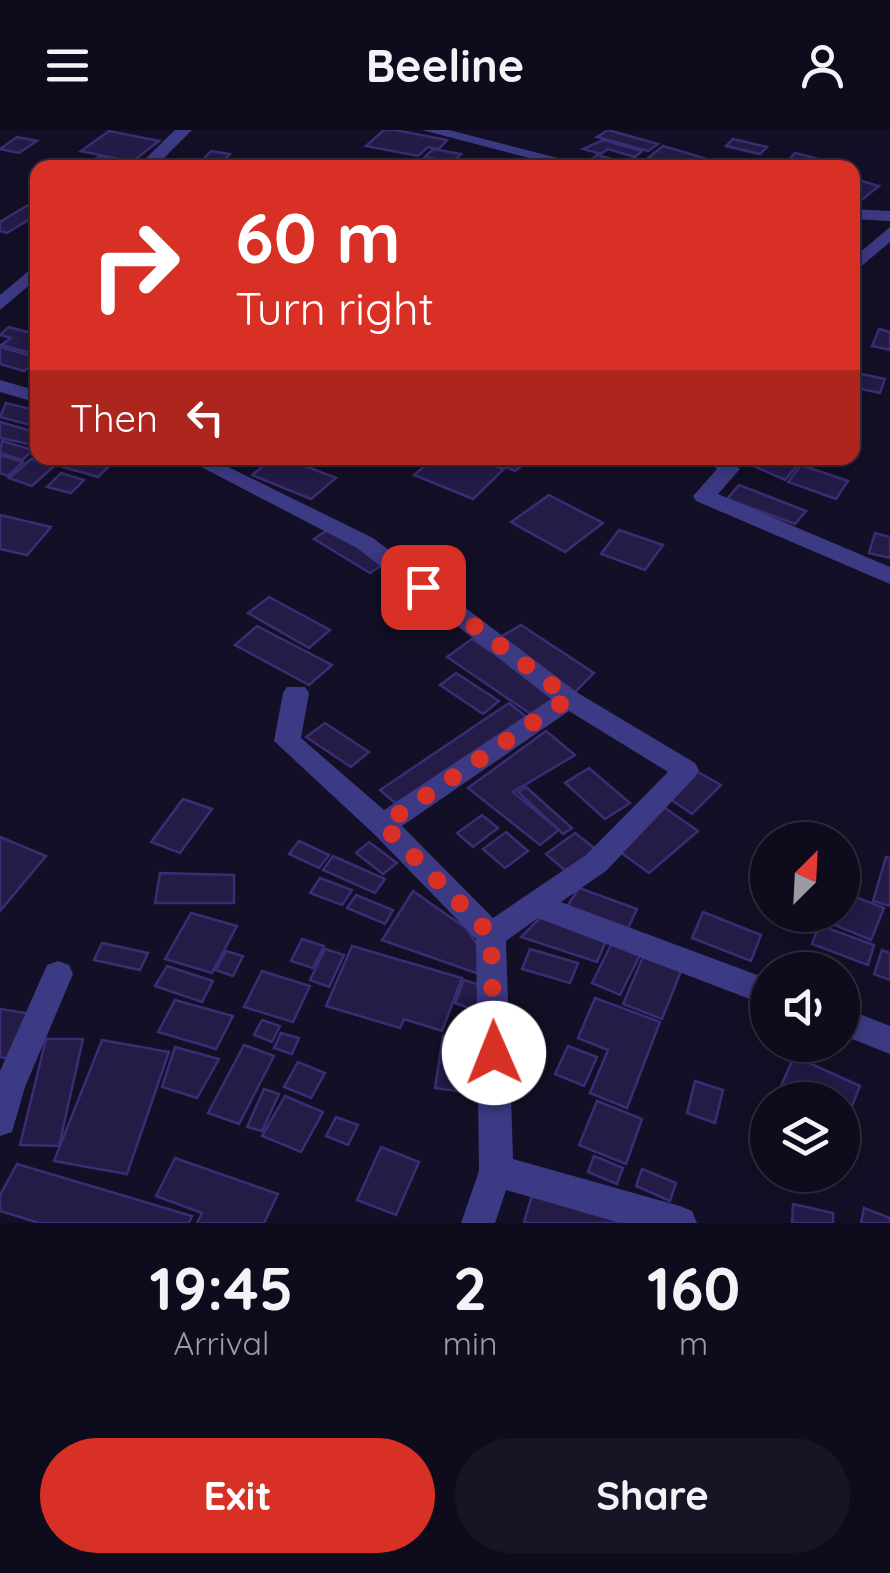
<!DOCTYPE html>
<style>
body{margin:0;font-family:Quicksand,sans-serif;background:#171425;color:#f1f3f6;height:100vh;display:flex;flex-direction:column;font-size:38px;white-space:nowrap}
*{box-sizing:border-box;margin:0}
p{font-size:32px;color:#9b9ba3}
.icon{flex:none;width:55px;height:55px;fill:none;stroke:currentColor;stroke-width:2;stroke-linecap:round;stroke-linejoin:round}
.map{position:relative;height:1093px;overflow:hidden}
.sheet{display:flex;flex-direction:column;background:#0e0b1c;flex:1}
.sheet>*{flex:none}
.top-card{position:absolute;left:30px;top:30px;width:830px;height:305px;border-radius:20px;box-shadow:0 5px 25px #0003,0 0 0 2px #2e2b3b;background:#d93025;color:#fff;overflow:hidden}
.needle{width:65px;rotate:24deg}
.controls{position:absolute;left:750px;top:692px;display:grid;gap:20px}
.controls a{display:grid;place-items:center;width:110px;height:110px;border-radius:50%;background:#0e0b1c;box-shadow:0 5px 25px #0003,0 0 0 2px #2e2b3b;font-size:50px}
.pin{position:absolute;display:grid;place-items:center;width:85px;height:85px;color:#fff;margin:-42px;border-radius:20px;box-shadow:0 5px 15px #0006}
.me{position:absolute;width:110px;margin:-55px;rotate:359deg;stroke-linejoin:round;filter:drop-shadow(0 0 8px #0008)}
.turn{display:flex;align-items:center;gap:35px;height:210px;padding:0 40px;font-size:45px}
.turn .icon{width:130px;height:130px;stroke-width:2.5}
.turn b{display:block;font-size:70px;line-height:85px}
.then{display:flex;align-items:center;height:95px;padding:0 40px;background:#0003;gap:20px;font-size:38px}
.eta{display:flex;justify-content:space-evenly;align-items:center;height:170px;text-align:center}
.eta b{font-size:60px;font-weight:800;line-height:70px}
.primary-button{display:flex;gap:20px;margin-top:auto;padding:20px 40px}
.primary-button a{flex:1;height:115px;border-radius:60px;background:#d93025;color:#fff;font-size:40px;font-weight:800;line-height:115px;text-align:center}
.primary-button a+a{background:#171425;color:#f1f3f6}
header{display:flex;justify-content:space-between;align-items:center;height:130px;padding:0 40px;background:#0e0b1c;font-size:45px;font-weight:800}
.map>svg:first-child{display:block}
.building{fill:#241b47;stroke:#3b2d73;stroke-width:2.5}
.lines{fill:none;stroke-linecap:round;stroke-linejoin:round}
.street{fill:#3d3a85;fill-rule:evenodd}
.route{stroke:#d93025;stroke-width:18;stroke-dasharray:0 32.4}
</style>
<header><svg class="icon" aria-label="menu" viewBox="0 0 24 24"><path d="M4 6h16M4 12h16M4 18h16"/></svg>Beeline<svg class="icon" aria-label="person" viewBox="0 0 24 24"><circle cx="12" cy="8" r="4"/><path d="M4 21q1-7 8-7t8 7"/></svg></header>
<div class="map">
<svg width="890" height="1093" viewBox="0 0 890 1093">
<rect width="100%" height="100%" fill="#130f26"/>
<g class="building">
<path d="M384,0h11l52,10 -8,9 -11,-2 -10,9 -52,-10z"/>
<path d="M608,0l50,14 -10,7 -51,-14z"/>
<path d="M109,1l50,10 -27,21 -51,-11z"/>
<path d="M17,7l20,4 -18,12 -19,-4z"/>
<path d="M733,9l34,8 -7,7 -34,-8z"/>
<path d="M603,10l39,11 -7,6 -27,-8 -7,5 -18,-5z"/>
<path d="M663,16l41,12 -13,10 -43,-10z"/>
<path d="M433,19l28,5 -8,8 -28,-5z"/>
<path d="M211,21l19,3 -12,13 -20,-2z"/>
<path d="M795,23l35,9 -5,6h-8l-29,-7z"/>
<path d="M597,25l33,9 -22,4 -20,-6z"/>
<path d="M98,27l23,4 -8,7 -30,-1z"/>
<path d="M858,50l21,6 -16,13 -11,-3v-12z"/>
<path d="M28,75l10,3v6l-31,19 -7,-2v-9z"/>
<path d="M9,197l29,8v20l-37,-10 10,-7 -11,-3z"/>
<path d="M879,199l11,3v18l-18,-4z"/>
<path d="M0,217l38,11v2l-14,11 -24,-7z"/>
<path d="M852,242l33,7 -5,14 -28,-6z"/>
<path d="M6,273l32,8v16l-38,-10z"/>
<path d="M0,292l38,11v13l-38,-8z"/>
<path d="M2,311l31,9 -11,10 -22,-7z"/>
<path d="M0,325l23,7 -15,14 -8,-3z"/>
<path d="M74,328h43l-19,19 -35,-10z"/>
<path d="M273,328h12l51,20 -25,21 -59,-24z"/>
<path d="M434,328h40l30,11 -31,30 -59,-24z"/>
<path d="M485,328h47l-17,13z"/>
<path d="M736,328h49l15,4 -15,18z"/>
<path d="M31,329l23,7 -22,20 -23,-8z"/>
<path d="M801,335l47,16 -12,18 -48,-17z"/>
<path d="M61,343l23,7 -13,13 -24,-6z"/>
<path d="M739,355l67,26 -11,13 -68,-25z"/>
<path d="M549,365l54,28 -38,29 -54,-30z"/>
<path d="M0,385l51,12 -24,28 -27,-6z"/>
<path d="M329,399l56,34 -15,10 -56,-34z"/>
<path d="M619,400l44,15 -18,25 -44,-16z"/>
<path d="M875,403l15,4v21l-21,-5z"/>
<path d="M269,467l61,33 -21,18 -61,-35z"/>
<path d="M521,495l73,48 -22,22 -75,-56z"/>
<path d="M257,496l75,39 -23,20 -74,-40z"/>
<path d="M472,509l88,58 -25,20 -88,-60z"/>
<path d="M456,543l43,28 -16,13 -43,-29z"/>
<path d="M509,573l20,16 -129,88 -20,-17z"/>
<path d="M325,593l44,29 -18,15 -45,-30z"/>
<path d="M546,601l29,24 -62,37 46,38 -19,15 -72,-57z"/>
<path d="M589,638l41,35 -25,16 -40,-36z"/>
<path d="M698,642l23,13 -29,29 -22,-15z"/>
<path d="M526,657l46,41 -9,6 -45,-42z"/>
<path d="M183,669l29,10 -32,44 -29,-11z"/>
<path d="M665,678l33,23 -49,42 -33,-24z"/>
<path d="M482,685l16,13 -25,19 -16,-14z"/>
<path d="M506,702l22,19 -23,17 -22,-19z"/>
<path d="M575,703l22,17 -29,23 -22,-19z"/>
<path d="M0,707l46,19 -46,55z"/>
<path d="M299,711l30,14 -10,13 -30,-14z"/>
<path d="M369,712l28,21 -14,11 -27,-21z"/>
<path d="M333,726l52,23 -10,14 -52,-23z"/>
<path d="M886,727l4,1v48l-17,-5z"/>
<path d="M160,743l74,2v28h-79z"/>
<path d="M320,748l32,12 -10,15 -32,-12z"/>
<path d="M579,758l58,21 -11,24 -62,-22z"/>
<path d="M413,761l54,38 11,17 1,28 -97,-34z"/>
<path d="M843,762l41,16 -13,32 -41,-17 3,-8h9z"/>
<path d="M356,765l37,15 -8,14 -38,-16z"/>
<path d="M703,782l58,23 -10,26 -59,-23z"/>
<path d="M191,783l46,13 -25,47 -47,-14z"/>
<path d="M541,787l65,24 -9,21 -76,-25z"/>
<path d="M819,795l55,20 -6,20 -56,-21z"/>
<path d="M302,809l22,7 -11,22 -22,-7z"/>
<path d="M102,813l46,10 -8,17 -46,-10z"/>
<path d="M612,813l28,12 -20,40 -28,-12z"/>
<path d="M352,816l110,32 -20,53 -38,-12 -4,9 -74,-22z"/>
<path d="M325,819l19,6 -15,32 -19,-7z"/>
<path d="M530,819l48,14 -8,20 -48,-14z"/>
<path d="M882,820l8,3v27l-16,-6z"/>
<path d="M226,821l17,5 -10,20 -18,-6z"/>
<path d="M643,827l38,14 -19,48 -39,-15z"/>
<path d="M167,836l46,15 -11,21 -47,-16z"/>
<path d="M262,841l48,15 -17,36 -49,-15z"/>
<path d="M464,850l20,6 -9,24 -20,-7z"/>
<path d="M595,868l65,24 -33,86 -37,-15 18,-43 -30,-12z"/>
<path d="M175,870l58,16 -17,33 -58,-17z"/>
<path d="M0,879l32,5 -20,45 -12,-2z"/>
<path d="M262,890l18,6 -8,16 -18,-7z"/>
<path d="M281,903l18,5 -7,16 -18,-6z"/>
<path d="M443,906l35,4 -7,53 -36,-5z"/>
<path d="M46,909h37l-24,107 -39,-1z"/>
<path d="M102,910l67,12 -42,122 -73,-13z"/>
<path d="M244,915l30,11 -35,68 -31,-11z"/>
<path d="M568,916l29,11 -13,29 -29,-12z"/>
<path d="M175,917l44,12 -22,39 -35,-11z"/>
<path d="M794,926l66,30 -18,45v-31h-67z"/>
<path d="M298,932l27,11 -14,25 -27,-11z"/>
<path d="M695,951l28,9 -8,33 -28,-10z"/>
<path d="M264,959l15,5 -17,37 -15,-4z"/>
<path d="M285,966l38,16 -22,40 -39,-16z"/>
<path d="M597,971l45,18 -16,45 -47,-19z"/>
<path d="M336,987l22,8 -10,20 -22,-9z"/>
<path d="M381,1017l38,15 -23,53 -39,-15z"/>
<path d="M594,1026l29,12 -6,16 -29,-12z"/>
<path d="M175,1028l103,36 -14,29h-67l5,-10 -46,-17z"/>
<path d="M17,1034l175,52 -3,7h-150l-39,-12v-16z"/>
<path d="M642,1039l34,14 -6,18 -34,-15z"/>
<path d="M535,1055l113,38h-120l-4,-1z"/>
<path d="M793,1074l40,9v10h-41z"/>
<path d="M864,1078l26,10v5h-29z"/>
</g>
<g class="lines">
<g class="street">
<path d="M175,0h17l-38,38h-18z"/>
<path d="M422,0h27l148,38h-30z"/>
<path d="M852,79l38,2v10l-38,-2z"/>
<path d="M890,97v15l-38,32v-15z"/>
<path d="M38,133v15l-38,32v-15z"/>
<path d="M0,250l38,11v12l-38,-11z"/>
<path d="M184,328h26l163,80 205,155 117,70 4,7 -4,7 -89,94 -45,31 207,77v27l-230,-88 -32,23 7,218 167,47 12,5 5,12h-77l-114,-33 -11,33h-34l18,-52 -3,-232 -103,-106 -99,-92 9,-48 4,-6h18l4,6 -8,45 83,72 167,-111 -194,-151zM569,581l99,61 -82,83 -93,63 -91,-92z"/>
<path d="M705,328h23l12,11 -22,25 172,73v17l-194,-83 -3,-5 24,-27z"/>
<path d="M58,831l11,4 4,9 -48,113 -13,45 -12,4v-65l47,-106z"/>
<path d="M842,877l48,19v28l-48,-19z"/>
</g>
</g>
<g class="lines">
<path class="route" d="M423,457l146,111 -186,127 108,110 3,118"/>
</g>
</svg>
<div class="controls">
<a><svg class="needle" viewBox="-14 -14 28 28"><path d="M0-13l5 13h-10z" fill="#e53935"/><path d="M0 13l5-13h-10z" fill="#9b9ba3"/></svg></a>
<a><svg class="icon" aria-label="sound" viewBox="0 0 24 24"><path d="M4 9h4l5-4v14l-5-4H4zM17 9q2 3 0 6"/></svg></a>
<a><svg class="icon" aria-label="layers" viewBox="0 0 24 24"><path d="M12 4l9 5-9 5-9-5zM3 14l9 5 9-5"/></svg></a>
</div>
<div class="pin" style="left:423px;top:457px;background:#d93025"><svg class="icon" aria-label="arrive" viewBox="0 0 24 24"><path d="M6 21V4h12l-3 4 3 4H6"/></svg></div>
<svg class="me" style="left:494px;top:923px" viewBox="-20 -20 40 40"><circle r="19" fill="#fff"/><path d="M0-13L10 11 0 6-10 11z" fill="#d93025"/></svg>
<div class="top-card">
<div class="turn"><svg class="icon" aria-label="right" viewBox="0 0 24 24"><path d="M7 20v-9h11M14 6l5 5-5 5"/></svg><div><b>60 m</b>Turn right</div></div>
<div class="then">Then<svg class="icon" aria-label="left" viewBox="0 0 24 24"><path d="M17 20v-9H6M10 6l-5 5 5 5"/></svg></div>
</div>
</div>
<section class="sheet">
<div class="eta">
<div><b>19:45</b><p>Arrival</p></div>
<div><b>2</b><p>min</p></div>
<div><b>160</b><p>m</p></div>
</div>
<div class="primary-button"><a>Exit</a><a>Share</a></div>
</section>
